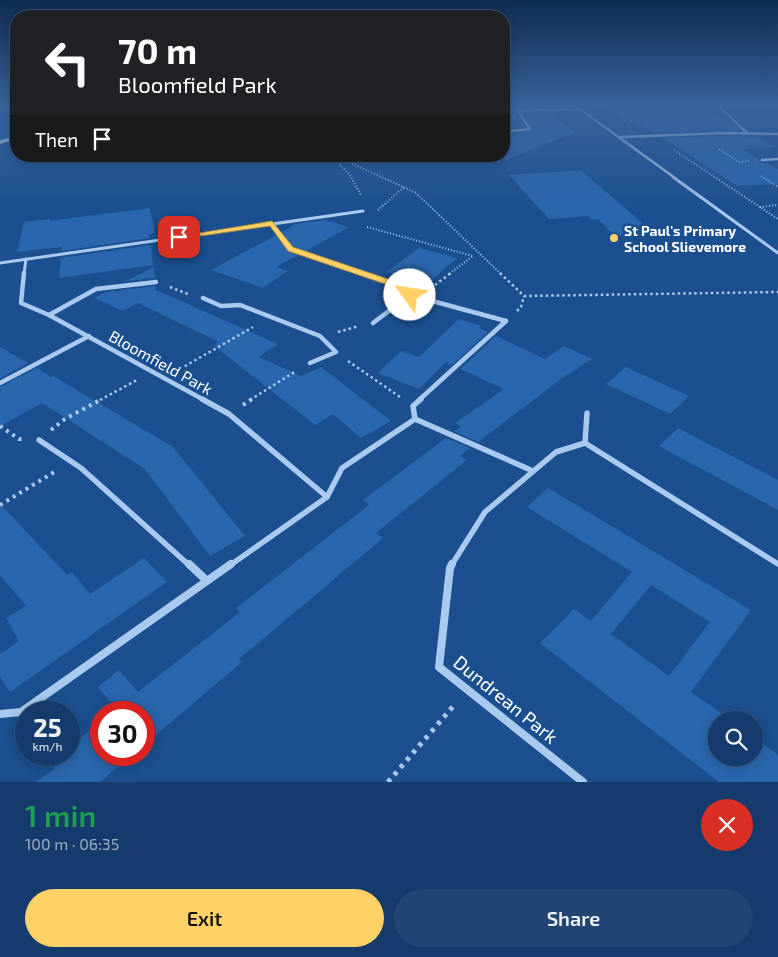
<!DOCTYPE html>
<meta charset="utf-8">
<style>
body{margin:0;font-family:"Exo 2",sans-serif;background:#214673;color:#f1f3f6;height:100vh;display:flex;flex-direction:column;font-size:19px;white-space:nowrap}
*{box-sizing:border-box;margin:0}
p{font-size:16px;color:#9dadc1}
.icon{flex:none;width:28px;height:28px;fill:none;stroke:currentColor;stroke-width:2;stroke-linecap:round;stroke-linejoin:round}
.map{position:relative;height:782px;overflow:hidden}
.side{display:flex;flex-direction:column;background:#143b6b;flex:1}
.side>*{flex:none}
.hud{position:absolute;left:10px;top:10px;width:500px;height:152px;border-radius:20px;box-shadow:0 2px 12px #0003,0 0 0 1px #33557e;background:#202124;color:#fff;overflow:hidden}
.fabs{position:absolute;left:708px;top:711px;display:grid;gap:10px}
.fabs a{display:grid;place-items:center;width:55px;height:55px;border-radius:50%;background:#143b6b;box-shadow:0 2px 12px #0003,0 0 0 1px #33557e;font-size:25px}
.speed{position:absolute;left:15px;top:701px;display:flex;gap:10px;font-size:25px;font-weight:700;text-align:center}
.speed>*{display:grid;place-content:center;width:65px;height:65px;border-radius:50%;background:#143b6b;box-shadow:0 2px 12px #0003,0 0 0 1px #33557e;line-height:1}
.speed small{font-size:12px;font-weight:400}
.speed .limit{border:8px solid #d22;background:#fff;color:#111}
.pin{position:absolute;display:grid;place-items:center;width:42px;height:42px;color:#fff;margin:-21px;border-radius:10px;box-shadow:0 2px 8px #0006}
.me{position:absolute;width:55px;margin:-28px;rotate:301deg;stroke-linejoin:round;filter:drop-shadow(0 0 4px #0008)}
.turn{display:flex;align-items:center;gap:18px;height:105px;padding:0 25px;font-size:22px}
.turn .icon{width:65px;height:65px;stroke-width:2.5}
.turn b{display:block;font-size:35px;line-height:42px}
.then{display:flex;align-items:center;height:48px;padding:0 25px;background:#0003;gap:10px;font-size:19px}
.round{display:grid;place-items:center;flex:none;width:52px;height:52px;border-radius:26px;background:#214673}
.overview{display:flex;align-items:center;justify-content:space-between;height:85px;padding:0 25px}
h1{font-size:30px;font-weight:600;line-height:38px;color:#1e9e55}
.primary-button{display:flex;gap:10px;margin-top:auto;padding:10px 25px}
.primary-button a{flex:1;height:58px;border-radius:30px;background:#ffd166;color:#111;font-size:20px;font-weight:600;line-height:58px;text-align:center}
.primary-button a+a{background:#214673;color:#f1f3f6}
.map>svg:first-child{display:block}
.green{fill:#2461a8}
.building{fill:#2a66ad;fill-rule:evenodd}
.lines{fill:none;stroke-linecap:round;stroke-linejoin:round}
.path-far3{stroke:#a9c9ee;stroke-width:2;stroke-dasharray:1 2;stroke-linecap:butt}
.path-far2{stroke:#a9c9ee;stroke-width:2.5;stroke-dasharray:2.5 3;stroke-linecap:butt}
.path-far1{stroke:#a9c9ee;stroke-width:4;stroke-dasharray:3 4.5;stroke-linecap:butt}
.path{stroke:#a9c9ee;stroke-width:5;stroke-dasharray:4 5.5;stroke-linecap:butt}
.street-far4{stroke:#a9c9ee;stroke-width:2.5}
.street-far3{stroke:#a9c9ee;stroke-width:3}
.street-far2{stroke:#a9c9ee;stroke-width:4.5}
.street-far1{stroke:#a9c9ee;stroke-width:5.5}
.street{stroke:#a9c9ee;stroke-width:8}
.secondary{fill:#d6e6fa;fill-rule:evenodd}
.route{fill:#ffd166;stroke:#a68842}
.poi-dot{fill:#ffd166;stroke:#1b4f8f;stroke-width:2}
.labels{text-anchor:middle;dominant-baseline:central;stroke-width:5;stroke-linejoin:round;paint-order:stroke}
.far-poi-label{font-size:14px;font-weight:bold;fill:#fff;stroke:#1b4f8f;text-anchor:start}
.street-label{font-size:16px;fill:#fff;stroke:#1b4f8f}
.near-street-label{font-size:19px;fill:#fff;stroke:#1b4f8f}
</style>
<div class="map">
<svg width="778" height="782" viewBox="0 0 778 782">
<rect width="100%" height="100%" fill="#1b4f8f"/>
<path class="green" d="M0,104h16v34l-16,4z"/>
<g class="building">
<path d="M504,107l12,6 9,13 -21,3z"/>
<path d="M613,107l91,2 29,15 7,6 -86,3z"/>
<path d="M550,113l25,19 -71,29v-26l29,-5 -9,-16z"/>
<path d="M726,136l31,1 20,10 -35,2 17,10 1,4h7l11,6v15l-41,2 -74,-48z"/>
<path d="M581,170l3,3 69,59 -38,4 -17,-17 -6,1 -4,-4 -39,3 -40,-44z"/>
<path d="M150,208l5,25 -6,1 1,4 -88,13v-4l-45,5 7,-30 26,-3 -1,2z"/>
<path d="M325,220l24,7 -43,24 -14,-5 -10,-14 13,-8z"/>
<path d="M276,235l12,16 10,4 -22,12 12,4 -25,17 -52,-18z"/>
<path d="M151,245l2,20 -94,13 2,-20z"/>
<path d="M419,248l38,10 -30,26 -41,-12z"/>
<path d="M154,267l1,11 -29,3z"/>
<path d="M156,286v4l122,54 -19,13 42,19 20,-9 70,54 -30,17 -28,-24 -18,11 -101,-79 3,-5 -79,-38 -15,8 -29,-13 12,-6z"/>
<path d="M459,319l22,7 -2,2 9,4 -36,33 -6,-3 -27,27 -41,-16 23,-22 18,6z"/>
<path d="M496,336l49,23 19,-13 28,13 -28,18 -86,65 -24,-11 7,-4 -6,-4 49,-34 -44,-20z"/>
<path d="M0,347l28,16 -28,15z"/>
<path d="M626,367l63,29 -19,18 -64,-30z"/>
<path d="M37,368l14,9 2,-1 120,71 72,89 -35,20 -65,-87 -103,-66 -42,23v-39z"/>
<path d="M678,428l100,52v30l-119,-64z"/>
<path d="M446,438l24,10 -10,8 7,4 -91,73 7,5 -144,121 3,3 -98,83v-33h-31l14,-11h-17l-12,-14 21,-17 19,22 102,-80 -4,-4 133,-103 -6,-5z"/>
<path d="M548,488l203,122 -60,82 40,28h-15v38h38v-21l24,18v27h-59l-179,-139 34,-34 17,12 41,-49 -105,-65zM651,585l59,37 -41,54 -58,-42z"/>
<path d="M0,504l67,71 5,-3 18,22 54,-36 23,24 -157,110 -10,-15v-23l19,-13 -13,-23 20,-12 -26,-31z"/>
<path d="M101,721v34h31l-32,27h-64l19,-14 -4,-7 8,-6h10v-8z"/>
</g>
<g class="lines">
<g class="path-far3">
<path d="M605,105l27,16"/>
<path d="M0,107l16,-2"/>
<path d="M719,149l20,13 10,-1"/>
<path d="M674,150l104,69"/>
<path d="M331,156l18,18 12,21"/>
<path d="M336,156l80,37 85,81"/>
<path d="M761,176l17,11"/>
<path d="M760,207l18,-2"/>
<path d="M378,210l26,-23"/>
<path d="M367,227l106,29 -24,18"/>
</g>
<g class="path-far2">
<path d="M500,273l24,23 254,-4"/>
<path d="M435,285l16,-12"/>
<path d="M170,287l18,7"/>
<path d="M517,311l4,-4 3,-11"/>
<path d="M338,332l21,-6"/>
<path d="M348,361l52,36"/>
<path d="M180,369l73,-42"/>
<path d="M100,400l37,-20"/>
<path d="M250,400l46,-29"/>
</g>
<g class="path-far1">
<path d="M243,405l9,-6"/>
<path d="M0,426l19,13h5"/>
<path d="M51,430l14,-11 37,-20"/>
<path d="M0,505l56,-34"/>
</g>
<path class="path" d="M388,782l68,-79"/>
<g class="street-far4">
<path d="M573,104l102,74"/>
<path d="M717,104l30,29"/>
<path d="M518,111l61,-2"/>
<path d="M504,132l26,-3 -12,-18 -13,-7"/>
<path d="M620,137l106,-4 52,1"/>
<path d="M762,160l16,-1"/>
</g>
<g class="street-far3">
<path d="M673,177l105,76"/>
<path d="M272,224l18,25 75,25"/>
<path d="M0,263l363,-52"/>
<path d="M24,274l2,-15"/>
</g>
<g class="street-far2">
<path d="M24,273l-3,30 28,12 155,85"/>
<path d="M361,273l36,12 13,10 -37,28"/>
<path d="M410,295l96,26"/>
<path d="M203,298l18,8 19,-1 80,31 16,16 -26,11"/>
<path d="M49,315l47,-26 60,-7"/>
<path d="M0,383l89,-47"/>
<path d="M419,400l87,-79"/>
</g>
<g class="street-far1">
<path d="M202,399l27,15 98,83"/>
<path d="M587,413l-2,30 193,121"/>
<path d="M415,419l118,52"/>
<path d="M39,440l42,28 109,98"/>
<path d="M229,566l98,-69 15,-29 73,-49 -2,-13 8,-7"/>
<path d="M451,566l34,-54 71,-60 29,-9"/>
</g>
<g class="street">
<path d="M189,564l18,17"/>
<path d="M452,564l-2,4 -11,99 144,115"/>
<path d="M0,714l21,-2 210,-148"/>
</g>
<path class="secondary" d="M14,137h2v2l-16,5v-4z"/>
</g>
<linearGradient id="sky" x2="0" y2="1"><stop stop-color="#0f2b4f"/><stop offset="0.49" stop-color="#39639b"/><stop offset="1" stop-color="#39639b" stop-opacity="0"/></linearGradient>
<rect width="778" height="213" fill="url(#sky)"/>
<path class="route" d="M272,221l21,26 107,36 14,12 -8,2 -12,-10 -106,-36 -18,-25 -91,13 -4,-2z"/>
<circle class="poi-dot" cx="614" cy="238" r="5"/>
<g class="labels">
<g class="far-poi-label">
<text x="624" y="230">St Paul's Primary<tspan x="624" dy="16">School Slievemore</tspan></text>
</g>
<g class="street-label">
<text transform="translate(161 362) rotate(29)">Bloomfield Park</text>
</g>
<g class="near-street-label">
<text transform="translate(506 699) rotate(39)">Dundrean Park</text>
</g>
</g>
</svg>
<div class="fabs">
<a><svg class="icon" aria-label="search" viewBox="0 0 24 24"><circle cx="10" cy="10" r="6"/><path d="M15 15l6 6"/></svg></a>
</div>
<div class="speed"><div>25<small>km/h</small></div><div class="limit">30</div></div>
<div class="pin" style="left:179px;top:237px;background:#d93025"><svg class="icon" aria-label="arrive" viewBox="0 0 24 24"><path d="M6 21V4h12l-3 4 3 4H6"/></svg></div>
<svg class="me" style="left:410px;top:295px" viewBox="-20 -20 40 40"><circle r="19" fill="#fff"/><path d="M0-13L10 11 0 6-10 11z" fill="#ffd166"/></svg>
<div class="hud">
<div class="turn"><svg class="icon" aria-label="left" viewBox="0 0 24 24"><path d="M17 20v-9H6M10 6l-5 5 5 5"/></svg><div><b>70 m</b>Bloomfield Park</div></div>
<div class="then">Then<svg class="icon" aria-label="arrive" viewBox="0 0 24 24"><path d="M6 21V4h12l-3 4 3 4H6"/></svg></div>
</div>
</div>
<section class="side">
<div class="overview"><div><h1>1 min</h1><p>100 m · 06:35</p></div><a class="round" style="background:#d93025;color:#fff"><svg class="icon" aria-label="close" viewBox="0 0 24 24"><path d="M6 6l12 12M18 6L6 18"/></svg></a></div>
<div class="primary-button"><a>Exit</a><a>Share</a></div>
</section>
